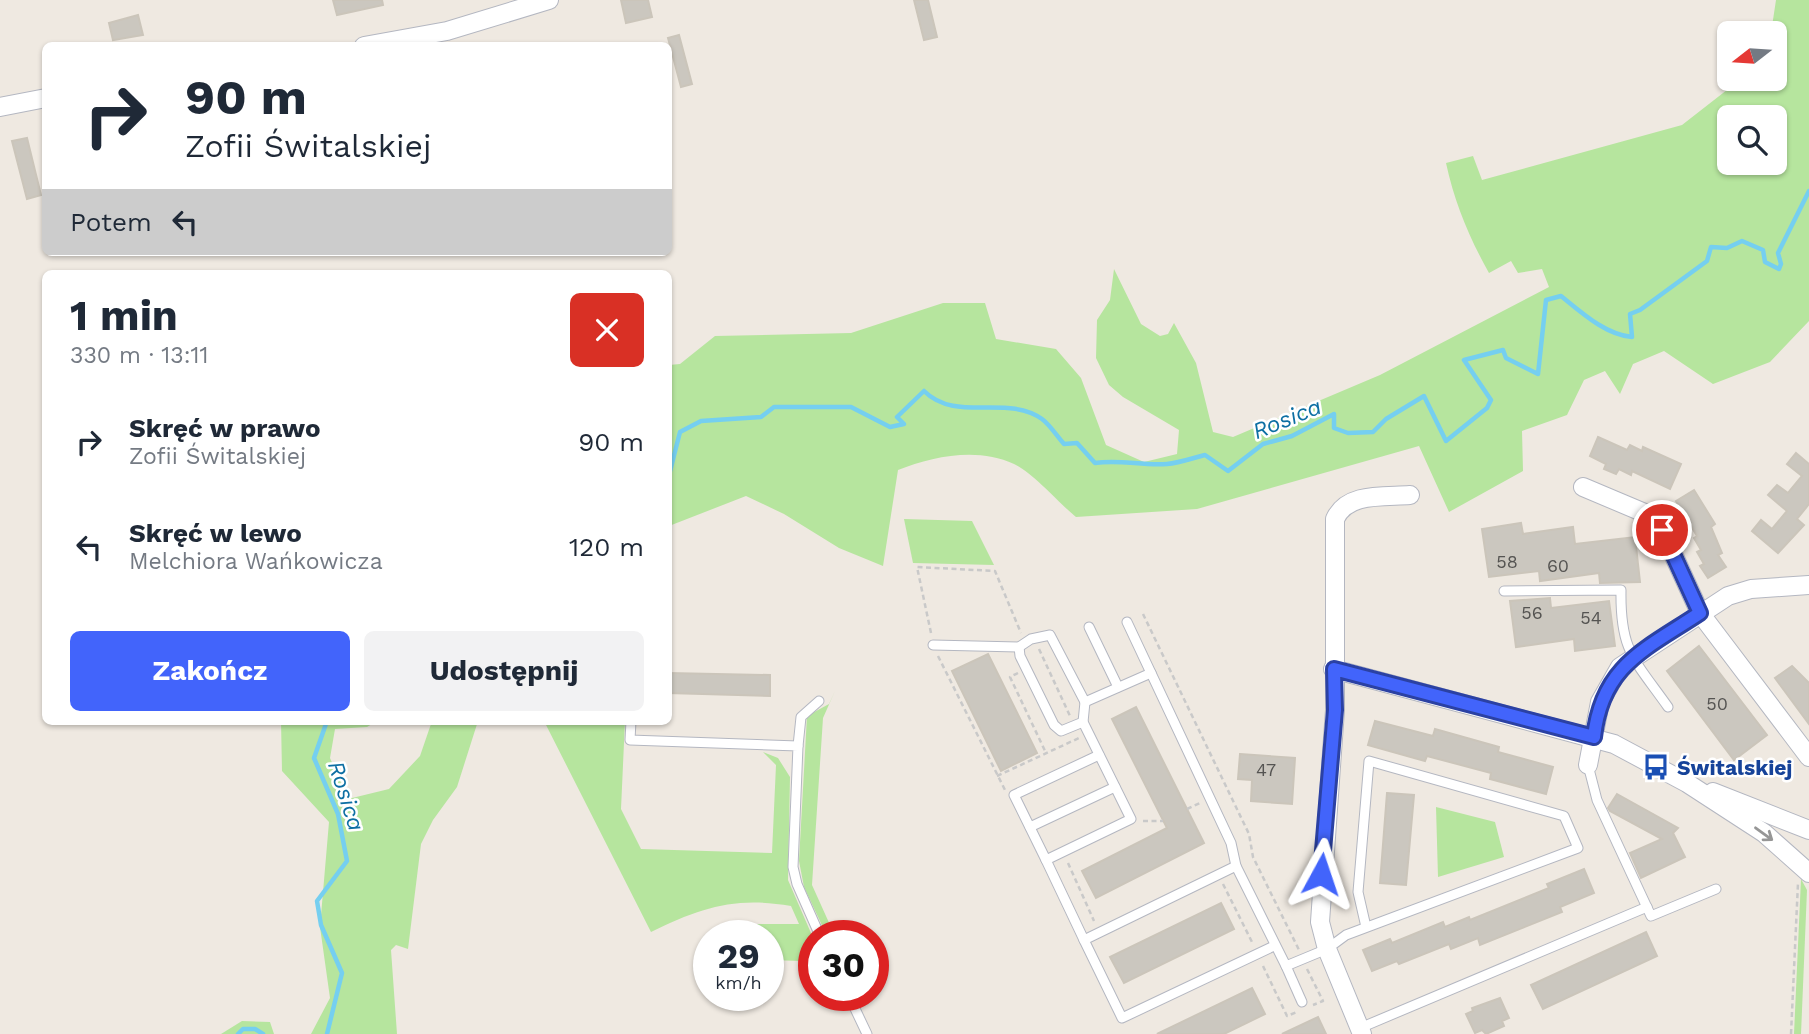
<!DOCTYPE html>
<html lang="pl">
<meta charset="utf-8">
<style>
body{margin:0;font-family:"Work Sans",sans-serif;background:#f2f2f3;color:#1f2937;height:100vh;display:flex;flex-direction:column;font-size:26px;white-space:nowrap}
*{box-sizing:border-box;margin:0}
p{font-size:23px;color:#747a83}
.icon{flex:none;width:38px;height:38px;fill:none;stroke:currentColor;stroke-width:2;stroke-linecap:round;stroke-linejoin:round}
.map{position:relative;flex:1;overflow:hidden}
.side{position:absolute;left:42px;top:270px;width:630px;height:455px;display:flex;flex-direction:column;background:#fff;border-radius:10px;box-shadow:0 2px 5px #0004}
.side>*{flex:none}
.banner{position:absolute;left:42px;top:42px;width:630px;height:214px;border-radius:10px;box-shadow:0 2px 5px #0004;background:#fff;color:#1f2937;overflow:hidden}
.needle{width:46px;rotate:253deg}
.controls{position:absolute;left:1717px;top:21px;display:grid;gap:14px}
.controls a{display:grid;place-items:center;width:70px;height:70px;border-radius:10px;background:#fff;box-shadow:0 2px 5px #0004;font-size:35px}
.speed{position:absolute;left:693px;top:920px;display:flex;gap:14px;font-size:35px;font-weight:700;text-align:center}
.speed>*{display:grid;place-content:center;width:91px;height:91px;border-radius:50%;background:#fff;box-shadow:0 2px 5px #0004;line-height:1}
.speed small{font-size:18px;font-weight:400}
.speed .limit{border:10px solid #d22;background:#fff;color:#111}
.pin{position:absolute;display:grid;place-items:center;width:60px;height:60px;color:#fff;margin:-30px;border:4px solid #fff;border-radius:50%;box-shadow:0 2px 7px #0007}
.me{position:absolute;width:77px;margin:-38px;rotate:5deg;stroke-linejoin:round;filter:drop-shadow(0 0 5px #0008)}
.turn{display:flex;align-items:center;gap:24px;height:147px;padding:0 28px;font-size:32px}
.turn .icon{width:91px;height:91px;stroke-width:2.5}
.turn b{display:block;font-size:49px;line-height:60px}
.then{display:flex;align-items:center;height:66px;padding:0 28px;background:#0003;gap:14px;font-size:26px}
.round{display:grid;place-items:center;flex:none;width:74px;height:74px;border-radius:10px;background:#f2f2f3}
.overview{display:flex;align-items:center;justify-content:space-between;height:119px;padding:0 28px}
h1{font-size:42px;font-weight:700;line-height:52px}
.cta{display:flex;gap:14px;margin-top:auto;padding:14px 28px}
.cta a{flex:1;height:80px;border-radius:10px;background:#4264fb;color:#fff;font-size:28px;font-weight:700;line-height:80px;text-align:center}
.cta a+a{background:#f2f2f3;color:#1f2937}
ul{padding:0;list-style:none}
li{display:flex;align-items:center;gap:21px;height:105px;padding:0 28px}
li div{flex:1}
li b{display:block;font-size:26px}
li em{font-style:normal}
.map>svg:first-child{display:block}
.green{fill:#b6e59e;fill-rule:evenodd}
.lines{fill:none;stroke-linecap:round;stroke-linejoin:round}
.stream{stroke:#75cff0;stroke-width:4.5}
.building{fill:#cbc7bf;stroke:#cbc5ba;stroke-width:2}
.lane-casing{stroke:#b4b7c1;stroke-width:11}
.street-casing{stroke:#b4b7c1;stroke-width:20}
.path{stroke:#c9c9c9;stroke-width:2.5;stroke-dasharray:5 3.5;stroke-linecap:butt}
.lane{stroke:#fff;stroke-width:9}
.street{stroke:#fff;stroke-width:18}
.oneway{stroke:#969696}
.route-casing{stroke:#2b41a3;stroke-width:18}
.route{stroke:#4264fb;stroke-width:12}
.labels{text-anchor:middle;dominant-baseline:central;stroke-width:5;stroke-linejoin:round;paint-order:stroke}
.number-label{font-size:18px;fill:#555452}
.transit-label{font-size:21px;font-weight:bold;fill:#164399;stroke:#fff;text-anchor:start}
.water-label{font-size:23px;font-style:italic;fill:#0d6fa3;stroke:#fff}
</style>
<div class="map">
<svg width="1809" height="1034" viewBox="0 0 1809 1034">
<rect width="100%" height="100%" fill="#efe9e1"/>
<g class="green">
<path d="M1776,0h33v321l-39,41 -57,22 -49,-33 -31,13 -13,30 -15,-23 -21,9 -17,35 -45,16 1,40 -74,41 -30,-66 -222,63 -121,8c-17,-14 -43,-44 -62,-53 -36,-17 -81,-8 -116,6l-15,96 -44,-18 -55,-34 -38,-18 -77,30v-161l11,-1 35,-28 136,-3 92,-30h42l11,36 60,10 25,29 25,67 38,17 33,-8 2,-24 -56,-33 -14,-12 -13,-27 1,-38 13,-20 4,-31 27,55 19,12 8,-2 6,-11 22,40 17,69 20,5 147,-62 169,-88 -7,-18 -24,4 -7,-12 -22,12c-20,-36 -34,-69 -43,-110l27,-7 9,24 200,-55 59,-46h33v-46h-3zM1729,117h45v46h-45z"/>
<path d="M904,519l68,2 22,44 -81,-2z"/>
<path d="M835,691l-12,27 -11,167 23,51h-8l-23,-49 -5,-26 8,-145 22,-12z"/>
<path d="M281,721h96l-10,6 -32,2 -5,29 18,41 41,-10 31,-33 12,-35h46l-21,66 -24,33 -12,24 -13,105 -12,-4 -5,5 6,84h-86l19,-36 -10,-71 9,-105 -47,-51z"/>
<path d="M544,721h81l-4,88 20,40 131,4 4,-88 -13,-13 15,6 12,19 -2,103 26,60v12l-12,9 -34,-1v-24h-12l1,-12h42l-8,-18c-56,-10 -91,2 -140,26z"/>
<path d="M1436,807l59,15 9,35 -66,20z"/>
<path d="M1801,879l6,11 -6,144h-7z"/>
<path d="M242,1021l28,1 4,12h-53z"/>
</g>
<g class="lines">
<g class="stream">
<path d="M668,479l12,-47 21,-11 60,-4 13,-10h77l39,20 14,-3 -7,-7 27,-26c32,32 83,3 118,28 8,6 15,17 22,25l13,-1 18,20c25,-4 47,3 72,1 12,-1 26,-6 38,-9l23,16 35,-27 29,-8 42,-22v14l14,5 25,-1 13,-13 38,-23 22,45 41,-33 4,-8 -27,-40 39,-10 3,8 32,16 8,-74 15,-4c21,17 45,39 71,41l-2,-23 10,-4 67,-49 4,-14 16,1 15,-7 21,9 2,12 14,7 2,-5 -3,-11 31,-62"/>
<path d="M327,721l-13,37 24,56 9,47 -30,40 4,24 21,48 -15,61"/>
<path d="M238,1034l5,-5h12l8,5"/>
</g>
</g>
<g class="building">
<path d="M333,0h49l1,5 -46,10z"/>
<path d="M621,0h27l4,17 -26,6z"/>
<path d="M914,0h14l9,37 -13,3z"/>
<path d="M138,15l5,20 -30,5 -4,-17z"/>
<path d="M679,35l13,49 -11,3 -13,-49z"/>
<path d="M27,138l14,57 -14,4 -15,-58z"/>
<path d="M1598,437l29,13 3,-5 12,6 1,-4 38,17 -11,25 -38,-18 -1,4 -12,-6 -3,5 -12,-5 2,-5 -16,-8z"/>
<path d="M1796,453l13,11v40l-12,15 7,6 -26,28 -26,-22 9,-11 11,9 15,-18 -19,-16 9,-10 11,8 14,-17 -15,-12z"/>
<path d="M1694,490l21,34 -4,3 11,26 -4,2 8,12 -18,11 -8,-12 4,-2 -7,-12 4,-2 -7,-12 3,-2 -21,-35z"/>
<path d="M1521,523l2,11 50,-7 2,17 60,-7 5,45 -40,1 -1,-10 -59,8 -1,-10 -50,6 -7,-48z"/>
<path d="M1550,598l1,10 58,-7 6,45 -40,5 -1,-12 -58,8 -6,-46z"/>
<path d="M1699,646l68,89 -33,25 -67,-89z"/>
<path d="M988,654l49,99 -36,18 -49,-100z"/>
<path d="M1792,666l17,17v41l-34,-46z"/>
<path d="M668,673l102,2v21l-102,-3z"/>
<path d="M1136,707l68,136 -108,55 -14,-27 85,-43 -55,-109z"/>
<path d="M1375,721l58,15 2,-7 64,18 -1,5 55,15 -7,27 -56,-15 1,-6 -64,-17 -2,5 -57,-16z"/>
<path d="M1240,754l55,4 -3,46 -41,-3 1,-21 -14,-1z"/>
<path d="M1387,793l27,2 -8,90 -26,-2z"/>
<path d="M1617,794l61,34 -5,5 12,24 -44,21 -11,-25 32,-14 -52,-28 -2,-3z"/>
<path d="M1584,869l10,24 -34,14 2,5 -82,33 -2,-7 -27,11 -2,-5 -50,20 -2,-3 -25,10 -9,-21 27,-11 2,4 51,-21 2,5 24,-10 1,3 79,-32 -2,-4z"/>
<path d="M1221,903l13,26 -110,54 -14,-26z"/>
<path d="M1646,932l11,24 -114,53 -12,-24z"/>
<path d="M1252,988l13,26 -41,20h-67z"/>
<path d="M1500,998l9,20 -7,3 2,5 -18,8 -4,-4 -7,3 -9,-19 7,-3 -1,-3z"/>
<path d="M1318,1017l8,17h-44z"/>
</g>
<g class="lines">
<g class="lane-casing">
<g id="lane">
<path d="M1504,591l117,-1c-1,61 13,69 47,117"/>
<path d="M1127,622l104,221 5,23 50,100 41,-17 19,-14 232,-87 -14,-32 -195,-55 -11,131 8,35"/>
<path d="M1089,627l29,60"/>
<path d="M933,645l86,2 12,-8 19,-4 35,67 66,-29"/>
<path d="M1019,647l1,9 34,69 7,6 22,-9"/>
<path d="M631,721l-1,19 168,6 -5,121 4,17 23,52"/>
<path d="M798,746l3,-29 18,-16"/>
<path d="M1588,765l9,35 54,116 65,-27"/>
<path d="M1030,827l85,-40"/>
<path d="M1046,860l-32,-65 85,-40"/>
<path d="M1236,866l-152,74 38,78 152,-72"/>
<path d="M1084,940l-38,-80 85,-41 -48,-97 2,-20"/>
<path d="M1286,966l16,36"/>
<path d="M849,996l18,38"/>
<path d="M1360,1028l287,-121"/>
</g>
</g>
<g class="street-casing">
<g id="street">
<path d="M364,46l83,-15 102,-31"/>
<path d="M0,107l46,-9"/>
<path d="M1583,487l64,27 15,16 38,83 109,144"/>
<path d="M1333,669l281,75 73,39 77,50 45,40"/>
<path d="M1588,765l12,-63 20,-35 108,-71 23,-7 58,-4"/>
<path d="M1713,792l96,38"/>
<path d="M1362,1034l-35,-85 -7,-27 15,-212v-191c12,-27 49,-22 75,-24"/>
</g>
</g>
<g class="path">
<path d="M1143,614l106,220 4,23 46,93"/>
<path d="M931,633l-14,-66 78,4 26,62"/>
<path d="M1039,649l31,67"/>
<path d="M938,656l67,134"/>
<path d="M1018,673l-8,4 36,76"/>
<path d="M997,776l82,-38"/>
<path d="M1187,809l13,-6"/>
<path d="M1143,821h20"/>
<path d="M1068,863l26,58"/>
<path d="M1223,884l30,60"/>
<path d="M1263,966l24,50 10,-4"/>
<path d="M1307,969l16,32 -10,4"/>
<path d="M1791,1034l7,-151"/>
</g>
<use href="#lane" class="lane"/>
<use href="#street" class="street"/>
</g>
<defs><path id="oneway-shaft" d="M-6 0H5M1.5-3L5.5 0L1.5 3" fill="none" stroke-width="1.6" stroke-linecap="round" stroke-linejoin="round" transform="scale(1.75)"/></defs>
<use class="oneway" href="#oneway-shaft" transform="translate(1764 834) rotate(36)"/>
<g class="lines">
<g class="route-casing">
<path id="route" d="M1321,874l14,-164 -1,-41 260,68c8,-72 52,-88 106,-124l-38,-83"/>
</g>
<use href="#route" class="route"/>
</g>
<defs>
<g id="bus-bare" transform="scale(2.1)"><path d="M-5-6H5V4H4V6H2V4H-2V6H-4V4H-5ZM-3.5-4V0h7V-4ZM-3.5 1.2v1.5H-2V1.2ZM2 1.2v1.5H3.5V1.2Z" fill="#1a4fb4" stroke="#fff" stroke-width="2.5" paint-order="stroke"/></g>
</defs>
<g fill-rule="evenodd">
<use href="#bus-bare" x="1656" y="767"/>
</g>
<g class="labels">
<g class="number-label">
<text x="1507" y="561">58</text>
<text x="1558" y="565">60</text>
<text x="1532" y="612">56</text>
<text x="1591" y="617">54</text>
<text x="1717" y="703">50</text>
<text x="1266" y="769">47</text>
</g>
<g class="transit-label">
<text x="1677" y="767">Świtalskiej</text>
</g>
<g class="water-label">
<text transform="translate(1287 419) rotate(-22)">Rosica</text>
<text transform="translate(346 796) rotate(72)">Rosica</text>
</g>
</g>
</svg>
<div class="controls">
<a><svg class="needle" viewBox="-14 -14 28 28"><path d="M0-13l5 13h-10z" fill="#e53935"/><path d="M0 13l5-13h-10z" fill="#747a83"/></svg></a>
<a><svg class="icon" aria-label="search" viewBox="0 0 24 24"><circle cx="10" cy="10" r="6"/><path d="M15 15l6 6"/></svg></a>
</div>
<div class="speed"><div>29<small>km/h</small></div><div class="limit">30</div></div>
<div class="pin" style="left:1662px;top:530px;background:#d93025"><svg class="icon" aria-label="arrive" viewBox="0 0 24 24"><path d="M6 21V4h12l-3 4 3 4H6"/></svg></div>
<svg class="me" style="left:1321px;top:874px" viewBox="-20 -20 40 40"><path d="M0-17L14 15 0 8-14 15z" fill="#4264fb" stroke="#fff" stroke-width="4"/></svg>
<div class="banner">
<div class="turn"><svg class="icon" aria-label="right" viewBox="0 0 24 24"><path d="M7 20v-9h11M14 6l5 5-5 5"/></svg><div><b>90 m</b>Zofii Świtalskiej</div></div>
<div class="then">Potem<svg class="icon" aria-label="left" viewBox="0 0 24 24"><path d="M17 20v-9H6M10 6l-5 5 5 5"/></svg></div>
</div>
<section class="side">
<div class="overview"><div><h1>1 min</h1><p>330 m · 13:11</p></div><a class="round" style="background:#d93025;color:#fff"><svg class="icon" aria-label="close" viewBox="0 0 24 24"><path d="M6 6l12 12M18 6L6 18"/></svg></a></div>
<ul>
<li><svg class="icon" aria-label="right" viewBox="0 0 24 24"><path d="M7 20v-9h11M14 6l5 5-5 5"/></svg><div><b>Skręć w prawo</b><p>Zofii Świtalskiej</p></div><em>90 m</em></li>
<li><svg class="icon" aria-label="left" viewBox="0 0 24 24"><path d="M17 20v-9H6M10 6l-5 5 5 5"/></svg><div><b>Skręć w lewo</b><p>Melchiora Wańkowicza</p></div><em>120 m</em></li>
</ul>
<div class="cta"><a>Zakończ</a><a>Udostępnij</a></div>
</section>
</div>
